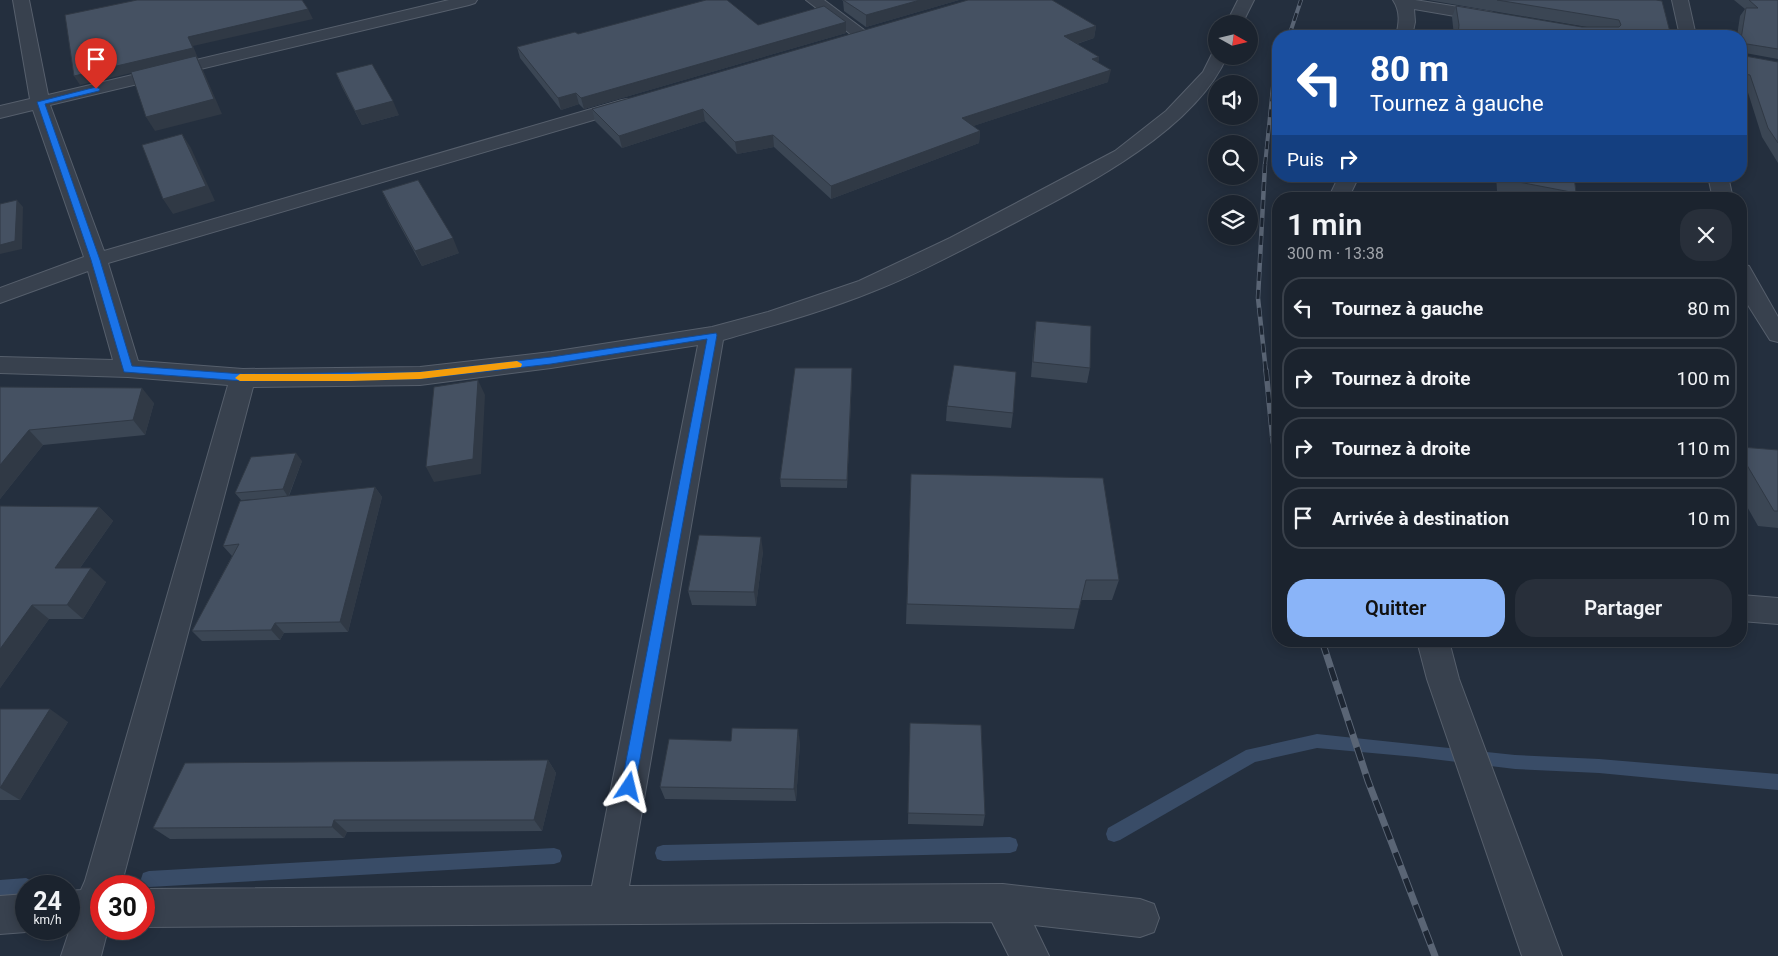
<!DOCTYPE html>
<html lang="fr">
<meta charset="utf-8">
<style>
body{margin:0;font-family:Roboto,sans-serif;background:#282f3a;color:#f1f3f6;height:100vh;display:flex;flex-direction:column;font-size:19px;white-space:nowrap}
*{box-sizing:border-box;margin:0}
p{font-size:16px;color:#a0a4aa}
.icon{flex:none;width:28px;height:28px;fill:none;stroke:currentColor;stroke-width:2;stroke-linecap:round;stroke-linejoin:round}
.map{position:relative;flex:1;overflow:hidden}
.panel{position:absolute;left:1272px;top:192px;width:475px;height:455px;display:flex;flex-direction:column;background:#1b232e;border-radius:20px;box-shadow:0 2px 12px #0003,0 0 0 1px #39404a}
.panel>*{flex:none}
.guide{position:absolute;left:1272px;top:30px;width:475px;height:152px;border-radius:20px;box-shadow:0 2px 12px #0003,0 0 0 1px #39404a;background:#1a4fa0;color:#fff;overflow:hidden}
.needle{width:32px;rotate:98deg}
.fabs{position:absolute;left:1208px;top:15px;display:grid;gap:10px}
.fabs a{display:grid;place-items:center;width:50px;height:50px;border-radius:50%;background:#1b232e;box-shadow:0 2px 12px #0003,0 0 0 1px #39404a;font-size:25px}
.speed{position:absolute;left:15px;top:875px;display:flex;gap:10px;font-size:25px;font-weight:700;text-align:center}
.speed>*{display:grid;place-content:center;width:65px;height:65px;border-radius:50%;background:#1b232e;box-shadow:0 2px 12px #0003,0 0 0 1px #39404a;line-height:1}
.speed small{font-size:12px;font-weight:400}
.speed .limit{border:8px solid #d22;background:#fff;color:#111}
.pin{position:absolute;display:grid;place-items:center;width:42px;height:42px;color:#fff;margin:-51px -21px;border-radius:50% 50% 50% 0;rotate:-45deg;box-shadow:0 0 5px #0007}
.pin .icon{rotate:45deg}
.me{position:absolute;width:55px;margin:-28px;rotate:10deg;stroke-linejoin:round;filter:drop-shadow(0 0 4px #0008)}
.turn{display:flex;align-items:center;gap:18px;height:105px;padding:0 15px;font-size:22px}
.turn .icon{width:65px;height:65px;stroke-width:2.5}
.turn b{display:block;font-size:35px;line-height:42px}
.then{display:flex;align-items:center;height:48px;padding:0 15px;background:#0003;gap:10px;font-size:19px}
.round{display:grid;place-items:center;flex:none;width:52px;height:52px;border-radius:20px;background:#282f3a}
.overview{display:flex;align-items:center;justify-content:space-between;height:85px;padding:0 15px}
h1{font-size:30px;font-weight:600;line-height:38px}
.action{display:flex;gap:10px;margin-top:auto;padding:10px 15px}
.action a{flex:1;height:58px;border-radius:20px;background:#8ab4f8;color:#111;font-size:20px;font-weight:600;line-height:58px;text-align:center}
.action a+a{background:#282f3a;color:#f1f3f6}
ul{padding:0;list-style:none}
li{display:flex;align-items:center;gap:15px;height:62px;margin:0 10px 8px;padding:0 5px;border:2px solid #39404a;border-radius:20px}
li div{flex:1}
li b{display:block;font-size:19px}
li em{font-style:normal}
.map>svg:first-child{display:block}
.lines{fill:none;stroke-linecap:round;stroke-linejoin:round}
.stream{fill:#394c67;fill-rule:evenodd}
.minor-casing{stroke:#565f6c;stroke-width:2}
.minor{fill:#38414e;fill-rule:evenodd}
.rail-far3-casing{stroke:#5a6575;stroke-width:4}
.rail-far2-casing{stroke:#5a6575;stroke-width:4.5}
.rail-far1-casing{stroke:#5a6575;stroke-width:5.5}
.rail-casing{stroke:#5a6575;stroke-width:7}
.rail-far3{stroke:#1d2633;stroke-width:2.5;stroke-dasharray:8;stroke-linecap:butt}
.rail-far2{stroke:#1d2633;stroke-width:3;stroke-dasharray:9;stroke-linecap:butt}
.rail-far1{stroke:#1d2633;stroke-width:4;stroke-dasharray:11;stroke-linecap:butt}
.rail{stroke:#1d2633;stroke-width:5;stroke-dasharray:14;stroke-linecap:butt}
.wall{fill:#3b4654}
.shaded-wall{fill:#303945}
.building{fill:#455162;stroke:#303945}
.route{fill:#1a73e8;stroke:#114b97}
.slow{fill:#f59e0b}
</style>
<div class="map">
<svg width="1778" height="956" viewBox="0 0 1778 956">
<rect width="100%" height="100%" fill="#242f3e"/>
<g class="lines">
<g class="stream">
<path d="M1317,734l198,21 84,4 179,15v16l-179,-17 -84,-4 -99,-12 -99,-9 -62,14 -135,78 -6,2 -6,-2 -2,-6 2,-6 138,-78z"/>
<path d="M1010,837l6,2 2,6 -2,6 -6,2 -347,8 -6,-2 -2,-6 2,-6 6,-2z"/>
<path d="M554,848l6,2 2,6 -2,6 -6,2 -405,23 -6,-2 -2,-6 2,-6 6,-2z"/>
<path d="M26,878l6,3 2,5h-8v9l-26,3v-18z"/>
</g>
<g class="minor-casing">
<g id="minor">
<path d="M13,0h16l19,95 401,-95h28l-2,3 -6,2 -419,100 54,146 518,-151 6,-1 6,1 3,4 -3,4 -526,155 30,98 105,8 177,-2 131,-15 161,-25 56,-15 91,-31 91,-43 165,-87 51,-40 37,-39 10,-20h3v4h11c-34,79 -156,137 -230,176 -40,20 -81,43 -123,59 -49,20 -100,34 -151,49l-94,546 374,-2 137,15 14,5 5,14 -5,14 -14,5 -106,-12 15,31h-40l-17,-34 -848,5v-38l448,-3 106,-541 -147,23 -131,17 -167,2 -132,499h-20v43h7l-7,27h-40l9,-27 -1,-38 12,-1 4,-9 143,-496 -100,-8 -128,-4v-16l113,3 -25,-89 -88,32v-15l84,-31 -51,-147 -33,8v-12l30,-7z"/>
<path d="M806,0h18l47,35 -2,4h-12z"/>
<path d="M1238,0h16l-12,24h-16z"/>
<path d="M1393,0h22l75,12 6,2 2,3 -2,3 -6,2 -76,-13 1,13 -3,14h-16c3,-12 5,-24 -3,-36z"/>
<path d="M1672,0h16l8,36h-16z"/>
<path d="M1339,176h20l-11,23h-20z"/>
<path d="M1708,176h20l5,23h-20z"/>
<path d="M1741,264l8,2 29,51v25l-8,-2 -29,-46z"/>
<path d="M1741,595l37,3v26l-37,-3z"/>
<path d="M1417,641h32l10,38 103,277h-40l-95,-277z"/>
<path d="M26,894v35h8l-8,3 -26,2v-38z"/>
</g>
</g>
<use href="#minor" class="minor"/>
<g class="rail-far3-casing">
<g id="rail-far3">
<path d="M1289,36l12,-36"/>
<path d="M1265,165l8,-79 6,-17"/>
</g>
</g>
<g class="rail-far2-casing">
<path id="rail-far2" d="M1265,164l-7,134 8,74"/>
</g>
<g class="rail-far1-casing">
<path id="rail-far1" d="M1266,370l7,71 6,29"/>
</g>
<g class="rail-casing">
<path id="rail" d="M1322,641l46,140 67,175"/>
</g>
<use href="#rail-far3" class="rail-far3"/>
<use href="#rail-far2" class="rail-far2"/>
<use href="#rail-far1" class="rail-far1"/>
<use href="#rail" class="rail"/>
</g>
<g class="wall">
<path d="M842,0h117l-93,27 -22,-16 -1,-10z"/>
<path d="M1428,0h228l15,36h-217l-2,-19 4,-11 126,21h5z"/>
<path d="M1734,0h44v59l-33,-6v3l33,6v101l-16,-26 -17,-54 -4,-1v-46h-4l3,-20 5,-7z"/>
<path d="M846,22v11l-262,76 -5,-5 -18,6 -41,-52 -3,-11 61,-13 180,-9z"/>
<path d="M1096,26l-2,12 -17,6 22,13 -1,6 10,19 -135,44 7,5 -1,12 -148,56 -57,-52 -37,7 -32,-33 -83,27 -27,-27 -3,-12z"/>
<path d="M336,73l63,42 -37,10 -20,-38z"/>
<path d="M1496,176h78l2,17 -4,6h-34l-41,-8z"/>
<path d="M382,191l77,62 -37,13 -33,-60z"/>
<path d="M1036,321l54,47 -3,15 -56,-6 3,-41z"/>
<path d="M852,376l-5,112 -66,-1 -1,-8z"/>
<path d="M0,387l154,16 -9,32 -102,10 -43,54z"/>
<path d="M947,406l66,7 -2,15 -65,-7z"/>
<path d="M1741,447l37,3v78l-20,-2 -17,-30z"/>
<path d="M302,461l-13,35 86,-9 7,10 -34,135 -64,1 -4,7 -78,1 -10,-10 40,-75 -9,-10 40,-47 -22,1 -6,-7z"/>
<path d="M911,474l208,106 -7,20h-31l-7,29 -168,-5z"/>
<path d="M0,506l99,1 14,14 -33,47 26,14 -23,37h-34l-49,69z"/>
<path d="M763,551l-7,55 -64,-1 -4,-14z"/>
<path d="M0,709l68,13 -48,78h-20z"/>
<path d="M910,723l75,92 -2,11 -75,-2z"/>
<path d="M800,742l-4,59 -131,-2 -5,-12z"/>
<path d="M548,760l8,13 -14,58 -195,1 -3,6 -174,1 -17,-11z"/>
</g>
<g class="shaded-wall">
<path d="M920,0h39l-93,27v-12z"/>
<path d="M308,9l5,10 -120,27 5,12h-1l6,12 19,44 -67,17 -9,-14 50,-59 -116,27 -6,-9 114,-39z"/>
<path d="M846,22v11l-262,76 -3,-11z"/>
<path d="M1096,26l-2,12 -31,10 1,-12z"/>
<path d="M1099,57l-2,12 -5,-10z"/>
<path d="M1111,70l-3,12 -147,48 1,-12z"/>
<path d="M576,93l3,11 -18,6 -3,-12z"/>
<path d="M393,101l6,14 -37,10 -7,-14z"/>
<path d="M703,109l2,12 -83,27 -3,-12z"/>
<path d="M980,131l-1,12 -148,56v-13z"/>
<path d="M182,134l9,14 24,53 -42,13 -10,-15z"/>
<path d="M773,135l1,12 -37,7 -2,-12z"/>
<path d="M17,200l6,7 -1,42 -22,5v-9z"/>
<path d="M453,238l6,15 -37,13 -7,-15z"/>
<path d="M852,368v8l-5,112v-8z"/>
<path d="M478,380l7,15 -4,79 -47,8 -8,-15z"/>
<path d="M142,388l12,15 -9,32 -12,-15z"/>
<path d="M29,430l14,15 -43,54v-34z"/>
<path d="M296,453l6,8 -14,36 -5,-8z"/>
<path d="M375,487l7,10 -34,135 -8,-10z"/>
<path d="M99,507l14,14 -43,61 -15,-14z"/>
<path d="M761,537l2,14 -7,55 -2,-14z"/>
<path d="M91,568l15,14 -23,37 -16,-14z"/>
<path d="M32,605l17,14 -49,69v-39z"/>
<path d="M275,623l9,10 -4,7 -9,-10z"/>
<path d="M50,709l18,13 -48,78 -20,-12z"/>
<path d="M798,729l2,13 -4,59 -2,-12z"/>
<path d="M548,760l8,13 -14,58 -8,-11z"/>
<path d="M334,820l13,12 -3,6 -12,-11z"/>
</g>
<g class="building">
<path d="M137,0h165l6,9 -120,28 5,11 -119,28 -9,-61z"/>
<path d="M706,0h21l31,25 66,-19 22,16 -265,76 -5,-5 -18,5 -41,-51 58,-15 3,2z"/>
<path d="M843,0h77l-54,15z"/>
<path d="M968,0h84l44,26 -32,10 35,21 -7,2 19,11 -149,48 18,13 -149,55 -58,-51 -38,7 -32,-33 -84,27 -27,-27z"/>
<path d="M1497,0h159l6,1 9,35h-213l1,-11 -3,-19 126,21h37l2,-2 -2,-5z"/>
<path d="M1749,0h29v49l-31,-5 -2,2v10l33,6v81l-10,-15 -18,-53 -9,-2v-34l5,-31h12z"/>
<path d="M196,56l18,43 -68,18 -15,-45z"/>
<path d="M372,64l21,37 -38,10 -19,-38z"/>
<path d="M182,134l24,52 -43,13 -21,-54z"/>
<path d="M1503,176h71l2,17 -73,-14z"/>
<path d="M418,180l35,58 -38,13 -33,-60z"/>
<path d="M17,200l-2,41 -15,4v-41z"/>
<path d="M1036,321l55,5 -1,42 -57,-6z"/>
<path d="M954,365l62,7 -3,41 -66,-7z"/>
<path d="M795,368h57l-5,112 -67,-1z"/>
<path d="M478,380l-5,79 -47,8 8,-80z"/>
<path d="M0,387l142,1 -9,32 -104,10 -29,35z"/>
<path d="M1741,447l37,3v61h-4l-33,-56z"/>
<path d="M296,453l-13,36 -48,4 16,-36z"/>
<path d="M911,474l192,4 16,102h-33l-7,29 -172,-5z"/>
<path d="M375,487l-35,135 -65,1 -4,7 -79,1 47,-87 -16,2 17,-45z"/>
<path d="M0,506l99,1 -44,61h36l-24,37h-35l-32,44z"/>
<path d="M699,535l62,2 -7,55 -66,-1z"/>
<path d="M0,709h50l-50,79z"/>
<path d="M910,723l71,2 4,90 -77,-2z"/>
<path d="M732,728l66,1 -4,60 -134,-2 9,-48 62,2z"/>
<path d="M548,760l-14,60h-200l-2,7 -179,1 32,-65z"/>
</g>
<path class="route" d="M96,87l4,2 -1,2 -54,13 55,156 32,106 111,8 177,-2 131,-15 165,-24 1,2 -83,457 -5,2 -6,-2 -2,-5 86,-448 -156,25 -131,15 -177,2 -119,-9 -33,-112 -54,-158z"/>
<path class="slow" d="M517,361l5,3 -1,3 -101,12 -69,2h-111l-5,-3 5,-4h111l69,-2z"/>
</svg>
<div class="fabs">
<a><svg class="needle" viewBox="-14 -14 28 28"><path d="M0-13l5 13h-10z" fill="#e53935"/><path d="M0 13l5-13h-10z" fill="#a0a4aa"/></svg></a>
<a><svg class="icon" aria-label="sound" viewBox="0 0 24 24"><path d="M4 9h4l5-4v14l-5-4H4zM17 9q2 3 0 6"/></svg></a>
<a><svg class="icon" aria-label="search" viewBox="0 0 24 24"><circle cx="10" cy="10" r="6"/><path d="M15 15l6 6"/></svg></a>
<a><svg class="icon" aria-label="layers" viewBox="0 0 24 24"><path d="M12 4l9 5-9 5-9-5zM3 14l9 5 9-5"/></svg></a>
</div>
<div class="speed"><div>24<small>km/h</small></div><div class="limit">30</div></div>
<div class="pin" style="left:96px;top:89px;background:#d93025"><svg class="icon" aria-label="arrive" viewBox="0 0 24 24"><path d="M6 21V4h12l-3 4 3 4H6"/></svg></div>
<svg class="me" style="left:629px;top:787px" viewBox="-20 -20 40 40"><path d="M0-17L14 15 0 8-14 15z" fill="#1a73e8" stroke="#fff" stroke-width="4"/></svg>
<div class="guide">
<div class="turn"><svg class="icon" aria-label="left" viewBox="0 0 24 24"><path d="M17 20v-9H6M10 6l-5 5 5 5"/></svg><div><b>80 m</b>Tournez à gauche</div></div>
<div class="then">Puis<svg class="icon" aria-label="right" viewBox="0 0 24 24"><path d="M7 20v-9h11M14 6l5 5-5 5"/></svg></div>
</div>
<section class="panel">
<div class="overview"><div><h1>1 min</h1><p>300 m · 13:38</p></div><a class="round"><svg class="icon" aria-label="close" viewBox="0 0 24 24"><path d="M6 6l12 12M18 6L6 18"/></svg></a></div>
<ul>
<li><svg class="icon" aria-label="left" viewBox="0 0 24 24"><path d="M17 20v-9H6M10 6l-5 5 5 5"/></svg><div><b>Tournez à gauche</b></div><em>80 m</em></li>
<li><svg class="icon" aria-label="right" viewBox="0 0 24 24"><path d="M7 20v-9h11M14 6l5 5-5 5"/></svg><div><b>Tournez à droite</b></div><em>100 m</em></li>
<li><svg class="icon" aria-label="right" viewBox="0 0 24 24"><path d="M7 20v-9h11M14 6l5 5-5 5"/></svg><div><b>Tournez à droite</b></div><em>110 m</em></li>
<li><svg class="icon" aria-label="arrive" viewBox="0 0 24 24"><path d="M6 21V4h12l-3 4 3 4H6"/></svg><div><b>Arrivée à destination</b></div><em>10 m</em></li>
</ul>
<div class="action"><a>Quitter</a><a>Partager</a></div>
</section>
</div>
